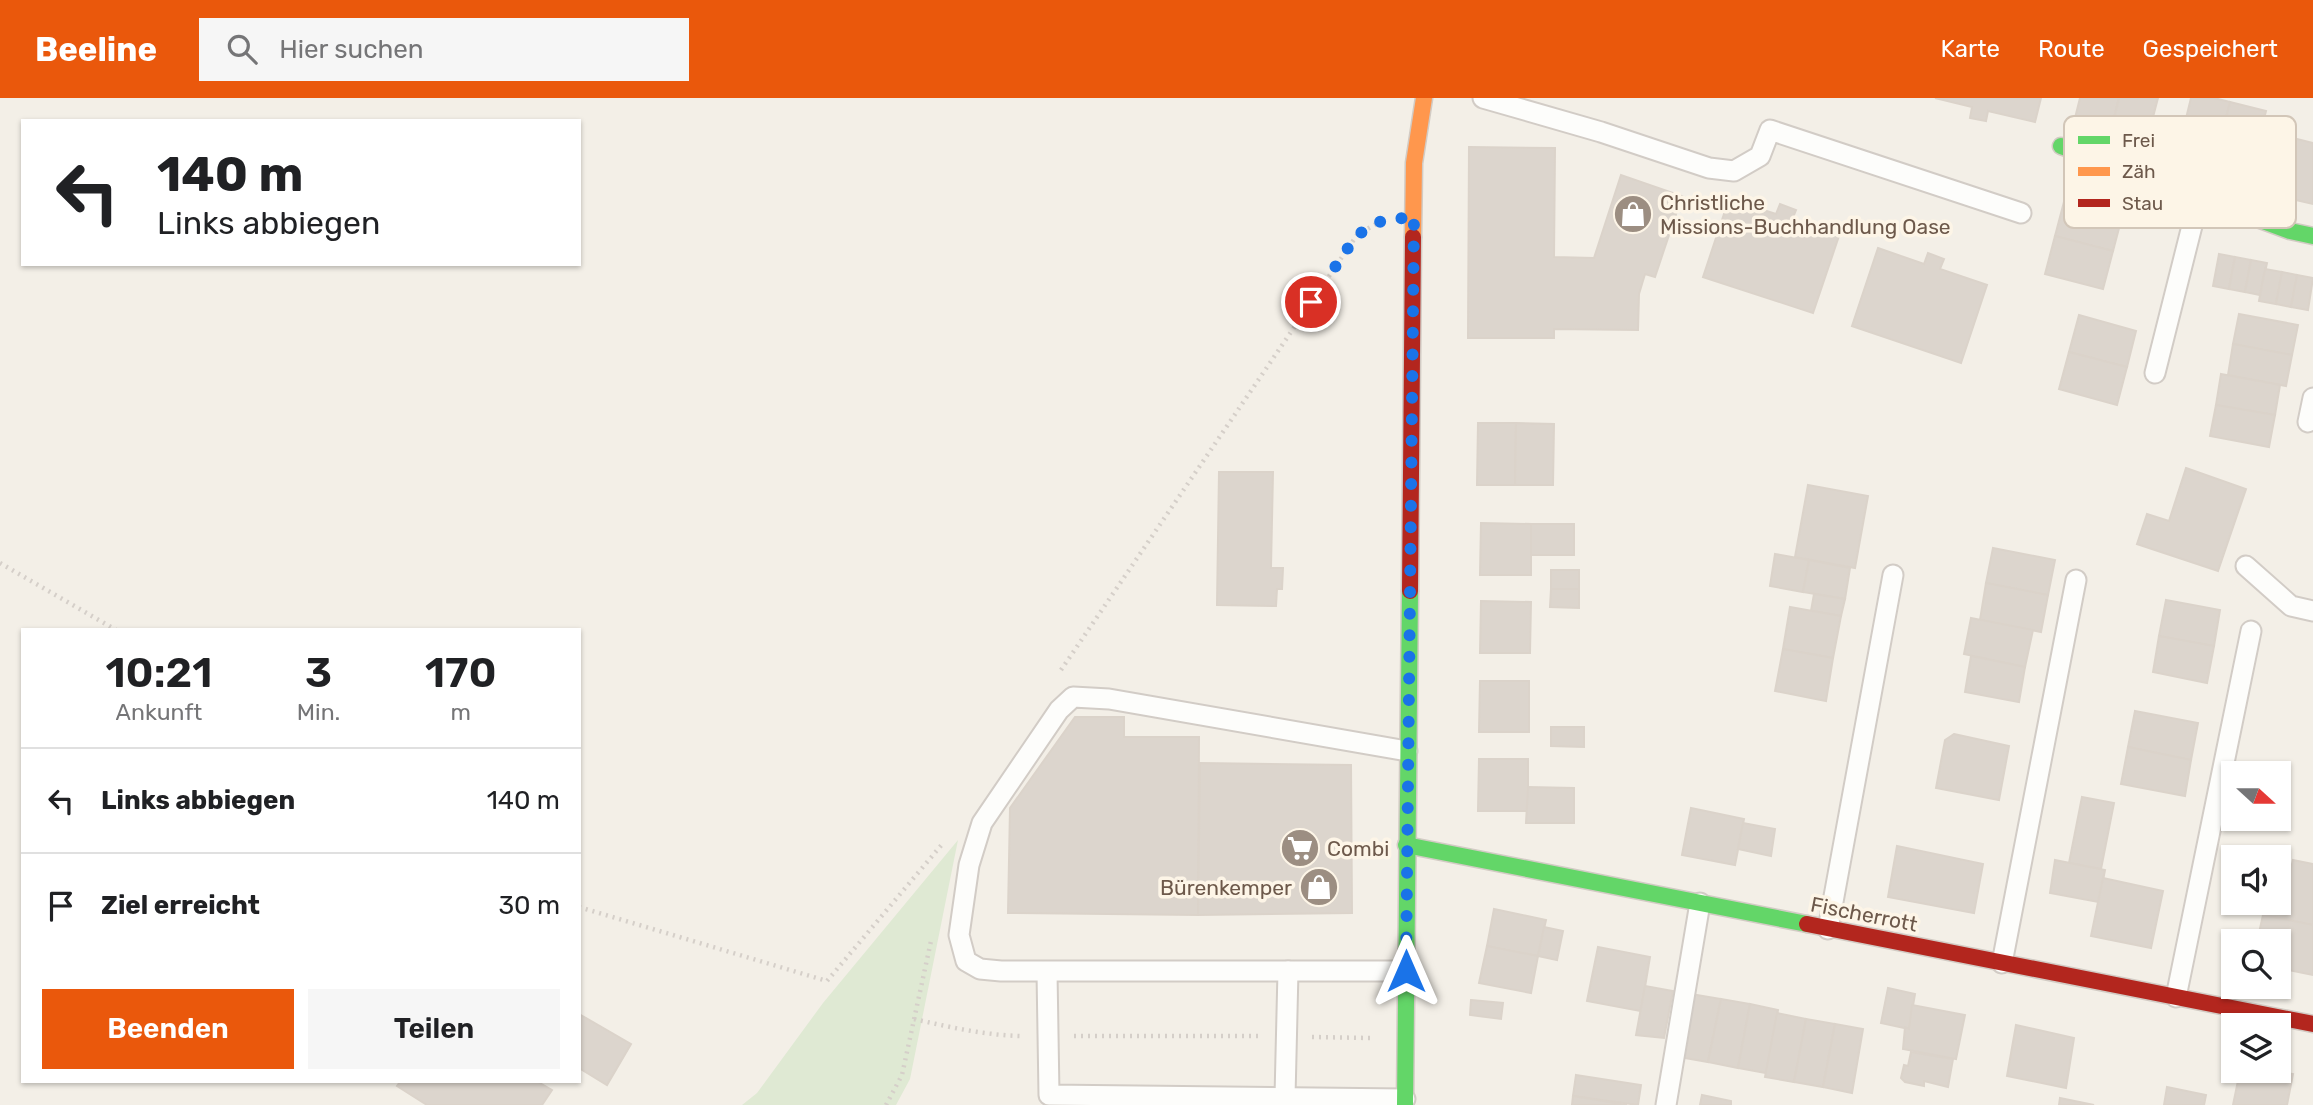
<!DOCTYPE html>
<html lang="de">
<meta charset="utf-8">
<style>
body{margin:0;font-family:Rubik,sans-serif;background:#f6f6f6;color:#202124;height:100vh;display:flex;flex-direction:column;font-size:26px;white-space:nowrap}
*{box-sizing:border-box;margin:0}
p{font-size:23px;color:#757577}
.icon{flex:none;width:38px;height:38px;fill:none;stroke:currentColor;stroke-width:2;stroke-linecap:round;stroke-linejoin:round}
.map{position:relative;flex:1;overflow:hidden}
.side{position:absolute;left:21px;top:530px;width:560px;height:455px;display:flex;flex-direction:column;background:#fff;border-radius:0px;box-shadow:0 2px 5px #0004}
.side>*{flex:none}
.hud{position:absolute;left:21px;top:21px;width:560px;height:147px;border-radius:0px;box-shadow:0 2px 5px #0004;background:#fff;color:#202124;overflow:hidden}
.needle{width:46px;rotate:111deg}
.controls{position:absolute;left:2221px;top:663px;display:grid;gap:14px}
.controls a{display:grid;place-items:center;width:70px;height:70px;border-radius:0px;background:#fff;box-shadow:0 2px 5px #0004;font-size:35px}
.pin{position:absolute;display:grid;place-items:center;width:60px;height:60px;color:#fff;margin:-30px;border:4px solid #fff;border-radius:50%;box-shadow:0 2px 7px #0007}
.me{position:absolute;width:77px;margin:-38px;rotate:0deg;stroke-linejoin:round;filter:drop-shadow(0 0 5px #0008)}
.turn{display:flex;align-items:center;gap:24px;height:147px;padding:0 21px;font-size:32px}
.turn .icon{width:91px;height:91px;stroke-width:2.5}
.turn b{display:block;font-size:49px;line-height:60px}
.eta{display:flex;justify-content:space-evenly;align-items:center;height:119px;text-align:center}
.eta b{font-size:42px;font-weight:600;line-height:49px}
.cta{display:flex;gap:14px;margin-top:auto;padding:14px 21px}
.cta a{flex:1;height:80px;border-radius:0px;background:#ea580c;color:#fff;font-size:28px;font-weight:600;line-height:80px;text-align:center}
.cta a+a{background:#f6f6f6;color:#202124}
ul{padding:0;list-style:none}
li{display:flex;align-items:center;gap:21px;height:105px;padding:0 21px;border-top:2px solid #e0e0e0}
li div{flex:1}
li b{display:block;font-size:26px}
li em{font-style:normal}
header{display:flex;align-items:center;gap:42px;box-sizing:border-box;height:98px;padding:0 35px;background:#ea580c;color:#fff}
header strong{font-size:33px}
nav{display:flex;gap:38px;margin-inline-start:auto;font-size:24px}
.search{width:490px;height:63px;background:#f6f6f6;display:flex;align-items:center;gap:18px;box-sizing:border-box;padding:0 24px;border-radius:0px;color:#757577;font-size:26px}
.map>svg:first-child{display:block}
.green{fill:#dfe9d3}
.building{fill:#dcd5cd;stroke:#dbd3ca;stroke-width:2}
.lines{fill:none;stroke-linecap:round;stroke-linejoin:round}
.lane-casing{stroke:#d2ccc6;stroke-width:23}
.fast-casing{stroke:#d2cbc4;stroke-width:19}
.slow-casing{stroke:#d2cbc4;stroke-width:19}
.jam-casing{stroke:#d2cbc4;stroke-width:19}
.path{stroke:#d5cfc9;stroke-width:4.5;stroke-dasharray:2 5;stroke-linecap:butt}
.lane{stroke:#fdfdfb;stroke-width:19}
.fast{stroke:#63d668;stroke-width:16}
.slow{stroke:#ff974d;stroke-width:16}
.jam{stroke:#b3261e;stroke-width:16}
.route{stroke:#1a73e8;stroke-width:12;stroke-dasharray:0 21.6}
.labels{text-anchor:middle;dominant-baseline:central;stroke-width:7;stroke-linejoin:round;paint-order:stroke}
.poi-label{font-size:21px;fill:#6d594b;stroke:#fdf5e7;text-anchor:start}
.street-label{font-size:21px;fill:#6d594b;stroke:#fdf5e7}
.key{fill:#fdf5e7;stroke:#d2c6b8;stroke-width:2}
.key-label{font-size:19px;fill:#6d594b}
</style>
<header>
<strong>Beeline</strong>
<div class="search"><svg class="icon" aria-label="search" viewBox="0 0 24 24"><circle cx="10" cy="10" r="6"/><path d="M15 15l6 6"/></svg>Hier suchen</div>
<nav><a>Karte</a><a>Route</a><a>Gespeichert</a></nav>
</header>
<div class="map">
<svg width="2313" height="1007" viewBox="0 0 2313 1007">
<rect width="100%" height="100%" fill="#f3efe7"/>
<path class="green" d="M958,742l-48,239 -14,26h-154l15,-12 66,-90z"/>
<g class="building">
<path d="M1935,0h106l-6,24 -47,-11 -2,10 -16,-3 2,-11z"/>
<path d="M2080,0h39l-7,29 -37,-9z"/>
<path d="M2119,0h39l-10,38 -36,-9z"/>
<path d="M2191,0h23l16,4 -14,58 -38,-9z"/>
<path d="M2230,4l36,9 -15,58 -35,-9z"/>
<path d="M2293,40l20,5v61l-34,-8z"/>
<path d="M1469,49l86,1 -1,109 40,1 27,-83 61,21 -27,81 -10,-3 -6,20 -1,36 -84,-1v9h-86z"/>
<path d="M2065,100l58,15 -10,38 -58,-15z"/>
<path d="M1729,101l47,15 4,-10 16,6 -4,10 47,16 -26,77 -110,-36z"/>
<path d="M2055,138l58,15 -10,38 -58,-15z"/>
<path d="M1878,150l46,16 4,-11 16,6 -4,10 47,16 -26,78 -109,-37z"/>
<path d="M2219,156l16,3 -6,32 -16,-3z"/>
<path d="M2235,159l16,3 -6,32 -16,-3z"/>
<path d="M2251,162l16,3 -7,32 -15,-3z"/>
<path d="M2265,171l17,3 -6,32 -17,-3z"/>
<path d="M2282,174l15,3 -6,32 -15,-3z"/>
<path d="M2297,177l16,3 -5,32 -17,-3z"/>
<path d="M2239,216l59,11 -6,30 -59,-11z"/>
<path d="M2079,217l57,16 -9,36 -58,-15z"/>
<path d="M2233,246l59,11 -6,31 -58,-11z"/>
<path d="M2069,254l58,15 -10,38 -58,-16z"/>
<path d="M2221,276l59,11 -5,30 -59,-10z"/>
<path d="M2216,307l59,10 -6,32 -59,-11z"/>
<path d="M1478,325h38l-1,62h-38z"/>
<path d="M1516,325l38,1 -1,61h-38z"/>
<path d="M2186,370l60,21 -28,82 -81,-27 10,-30 22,7z"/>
<path d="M1219,374h54l-2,96h12l-1,21h-5l-1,17 -59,-1z"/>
<path d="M1808,387l60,11 -13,72 -60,-11z"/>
<path d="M1481,425l50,1v51h-51z"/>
<rect x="1531" y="426" width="43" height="31"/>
<path d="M1993,450l62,12 -7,35 -62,-12z"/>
<path d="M1775,456l34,6 -6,32 -33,-6z"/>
<path d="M1809,462l41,8 -5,31 -42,-7z"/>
<rect x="1551" y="472" width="28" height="19"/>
<path d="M1986,485l62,12 -7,37 -61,-12z"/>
<path d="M1551,491h28v19l-29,-1z"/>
<path d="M1814,496l31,5 -4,17 -30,-5z"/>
<path d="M2166,502l54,10 -6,36 -55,-10z"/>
<path d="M1481,503l50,1 -1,51h-50z"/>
<path d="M1790,509l51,9 -8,42 -50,-9z"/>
<path d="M1971,520l62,12 -8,37 -61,-13z"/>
<path d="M2159,538l55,10 -7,37 -54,-11z"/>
<path d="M1783,551l50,9 -7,43 -51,-10z"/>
<path d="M1971,558l54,11 -6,35 -54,-10z"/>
<path d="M1480,583h49v51h-50z"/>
<path d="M2135,613l63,12 -7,37 -63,-13z"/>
<path d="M1075,619h49v20h75l-1,178 -190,-2 2,-105z"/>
<path d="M1551,629h33v20l-33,-1z"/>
<path d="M1954,636l55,12 -10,54 -63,-12 9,-48z"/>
<path d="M2128,649l63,13 -6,36 -64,-12z"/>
<path d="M1479,661h49v52h-50z"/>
<path d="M1200,665l151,2 1,148 -154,2z"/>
<path d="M1528,689l46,1v35h-48z"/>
<path d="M2082,699l32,6 -13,66 -32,-6z"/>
<path d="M1691,710l53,11 -9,46 -53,-10z"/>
<path d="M1743,725l32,6 -4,27 -33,-7z"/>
<path d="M1897,748l86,18 -9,49 -86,-16z"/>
<path d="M2055,762l50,10 -6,32 -49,-9z"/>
<path d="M2293,762l20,4v61l-50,-10 2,-12h13v-33l12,3z"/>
<path d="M2103,780l60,13 -12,57 -60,-12z"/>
<path d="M1494,811l52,11 -8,36 -51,-10z"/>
<path d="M2263,817l50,10v50l-35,-7v-26h-21z"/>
<path d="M1544,829l19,4 -6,29 -19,-4z"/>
<path d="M1487,848l51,10 -7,37 -52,-10z"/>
<path d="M1598,849l52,10 -9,54 -54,-10z"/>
<path d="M1645,888l28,5 -9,47 -28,-3z"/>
<path d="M1888,890l27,6 -6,35 -28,-6z"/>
<path d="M1691,896l30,5 -13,63 -29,-5z"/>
<path d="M1721,901l29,5 -12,64 -30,-6z"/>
<path d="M1471,902l32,3 -2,16 -31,-4z"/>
<path d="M1750,906l28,6 -12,63 -28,-5z"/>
<path d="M1912,907l53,10 -9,44 -53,-10 2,-22 4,2z"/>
<path d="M1777,915l29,6 -12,63 -29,-5z"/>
<path d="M579,916l52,30 -24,41 -28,-17z"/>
<path d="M1806,921l29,5 -12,63 -29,-5z"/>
<path d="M1835,926l28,5 -11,64 -29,-6z"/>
<path d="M2016,927l58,13 -8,50 -59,-12z"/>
<path d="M1911,954l42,7 -5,28 -24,-6v5l-19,-4 -4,-4 3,-13 4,1z"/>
<path d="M2240,973h36l17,3 -6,31h-54z"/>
<path d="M1576,977l65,10 -3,20 -65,-9z"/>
<path d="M400,984h138l14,8 -10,15h-115l-30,-19z"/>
<path d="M2167,989l39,8 -2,10h-40z"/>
<path d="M1702,997l29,6v4h-31z"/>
<path d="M1573,998l54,9h-55z"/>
<path d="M2060,1000l34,7h-35z"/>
</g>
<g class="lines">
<g class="lane-casing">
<g id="lane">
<path d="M1483,0l118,34 108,36 25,3 26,-15 10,-26 251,83"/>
<path d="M2155,275l44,-175"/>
<path d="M2308,324l5,-24"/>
<path d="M2246,468l45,40 22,5"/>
<path d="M1828,831l65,-354"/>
<path d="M2002,865l74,-383"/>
<path d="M1406,873h-405l-21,-2 -14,-8 -7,-26 10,-70 13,-42 77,-113 14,-13 36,2 298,52"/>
<path d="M1047,874l2,123 356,4"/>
<path d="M2176,899l75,-366"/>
<path d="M1285,999l3,-126"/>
<path d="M1666,1007l34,-202"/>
</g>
</g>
<g class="fast-casing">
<g id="fast">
<path d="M2061,48l229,85 23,5"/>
<path d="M1406,747l401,79"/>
<path d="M1405,1007l5,-514"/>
</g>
</g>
<g class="slow-casing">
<path id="slow" d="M1413,139l1,-74 10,-65"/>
</g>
<g class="jam-casing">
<g id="jam">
<path d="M1410,493l3,-354"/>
<path d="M1807,826l506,100"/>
</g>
</g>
<g class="path">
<path d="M0,465l116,67"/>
<path d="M1061,572l296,-435 19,-11"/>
<path d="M579,809l248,74 117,-139"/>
<path d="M914,921c35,8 70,16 106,17"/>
<path d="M1074,938h184"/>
<path d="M1312,939l58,1"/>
<path d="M886,1007l16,-30 29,-134"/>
</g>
<use href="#lane" class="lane"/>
<use href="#fast" class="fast"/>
<use href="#slow" class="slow"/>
<use href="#jam" class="jam"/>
</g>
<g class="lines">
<path class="route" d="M1311,204l46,-67 22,-13 35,-6 -8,755"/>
</g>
<defs>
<g id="shop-disc" transform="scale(2.0125)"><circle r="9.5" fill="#9c8e82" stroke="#fdf5e7"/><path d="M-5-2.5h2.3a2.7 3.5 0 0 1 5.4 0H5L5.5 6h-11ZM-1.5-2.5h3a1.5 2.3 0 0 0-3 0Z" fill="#fff"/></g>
<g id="supermarket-disc" transform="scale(2.0125)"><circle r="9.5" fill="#9c8e82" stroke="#fdf5e7"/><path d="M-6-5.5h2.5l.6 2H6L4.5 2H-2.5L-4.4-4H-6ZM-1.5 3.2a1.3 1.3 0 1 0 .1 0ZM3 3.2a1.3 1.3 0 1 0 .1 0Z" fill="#fff"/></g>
</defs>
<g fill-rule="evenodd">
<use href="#shop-disc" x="1633" y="116"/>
<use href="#supermarket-disc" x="1300" y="750"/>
<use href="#shop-disc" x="1319" y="789"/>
</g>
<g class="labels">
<g class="poi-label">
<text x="1660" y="104">Christliche<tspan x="1660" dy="24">Missions-Buchhandlung Oase</tspan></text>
<text x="1327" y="750">Combi</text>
<text x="1292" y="789" text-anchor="end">Bürenkemper</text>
</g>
<g class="street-label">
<text transform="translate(1864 816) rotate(11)">Fischerrott</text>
</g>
</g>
<rect x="2064" y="18" width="232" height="112" rx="10" class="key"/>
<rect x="2078" y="38" width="32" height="8" fill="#63d668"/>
<rect x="2078" y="69" width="32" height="9" fill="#ff974d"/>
<rect x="2078" y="101" width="32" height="8" fill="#b3261e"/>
<g class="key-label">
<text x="2122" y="49">Frei</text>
<text x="2122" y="80">Zäh</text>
<text x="2122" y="112">Stau</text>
</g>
</svg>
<div class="controls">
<a><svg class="needle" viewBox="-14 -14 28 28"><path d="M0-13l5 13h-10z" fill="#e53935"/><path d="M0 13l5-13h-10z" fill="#757577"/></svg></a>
<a><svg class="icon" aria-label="sound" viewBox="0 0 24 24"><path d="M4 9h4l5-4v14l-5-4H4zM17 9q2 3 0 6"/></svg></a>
<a><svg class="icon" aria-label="search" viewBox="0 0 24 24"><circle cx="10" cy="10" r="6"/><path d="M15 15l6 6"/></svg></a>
<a><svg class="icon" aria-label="layers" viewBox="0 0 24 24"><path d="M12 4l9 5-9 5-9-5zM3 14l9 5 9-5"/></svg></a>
</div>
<div class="pin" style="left:1311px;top:204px;background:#d93025"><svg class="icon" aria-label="arrive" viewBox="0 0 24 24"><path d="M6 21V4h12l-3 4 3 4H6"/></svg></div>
<svg class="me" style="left:1406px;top:873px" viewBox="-20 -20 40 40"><path d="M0-17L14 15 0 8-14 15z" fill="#1a73e8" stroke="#fff" stroke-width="4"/></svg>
<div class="hud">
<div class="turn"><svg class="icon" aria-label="left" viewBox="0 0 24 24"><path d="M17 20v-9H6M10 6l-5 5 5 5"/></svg><div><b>140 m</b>Links abbiegen</div></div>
</div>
<section class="side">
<div class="eta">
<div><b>10:21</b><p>Ankunft</p></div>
<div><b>3</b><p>Min.</p></div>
<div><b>170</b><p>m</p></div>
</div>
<ul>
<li><svg class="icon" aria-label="left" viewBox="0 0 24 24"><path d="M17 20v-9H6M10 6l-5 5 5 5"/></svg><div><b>Links abbiegen</b></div><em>140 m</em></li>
<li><svg class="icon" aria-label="arrive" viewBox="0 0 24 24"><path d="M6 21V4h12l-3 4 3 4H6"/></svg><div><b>Ziel erreicht</b></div><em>30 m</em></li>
</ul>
<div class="cta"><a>Beenden</a><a>Teilen</a></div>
</section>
</div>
